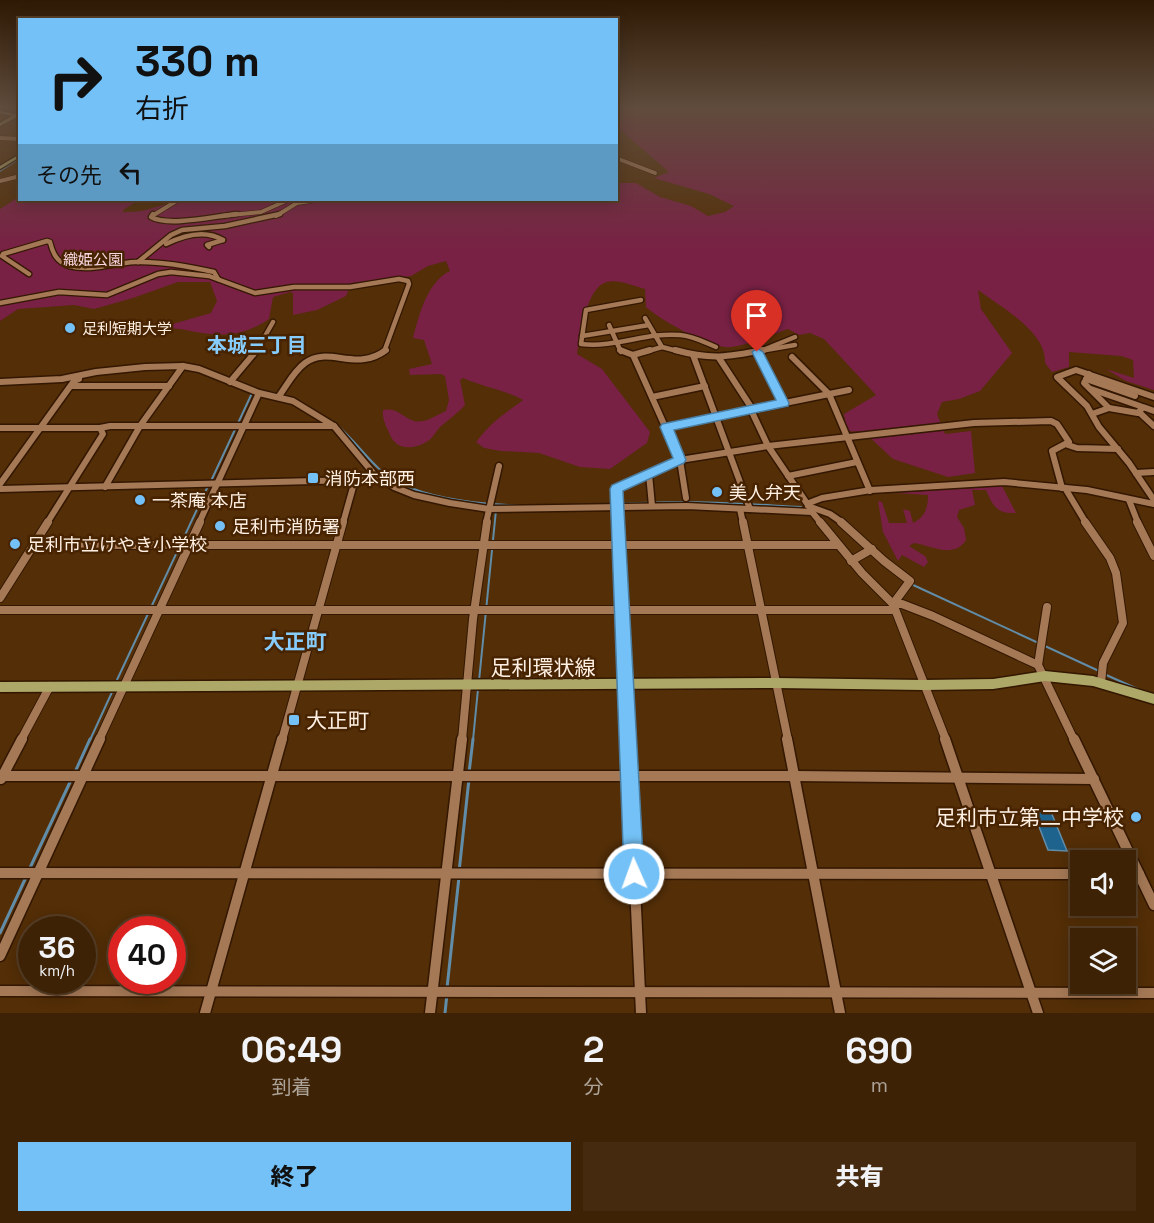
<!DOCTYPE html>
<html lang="ja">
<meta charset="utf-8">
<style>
body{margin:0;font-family:"Space Grotesk","Noto Sans JP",sans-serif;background:#452a0f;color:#f1f3f6;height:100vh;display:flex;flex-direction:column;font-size:22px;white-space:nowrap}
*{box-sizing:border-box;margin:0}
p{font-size:20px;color:#ada49a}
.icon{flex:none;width:33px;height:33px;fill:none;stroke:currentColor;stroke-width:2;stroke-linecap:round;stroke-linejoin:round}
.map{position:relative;height:1013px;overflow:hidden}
.sheet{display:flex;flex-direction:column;background:#3e2205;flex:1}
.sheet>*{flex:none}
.top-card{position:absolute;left:18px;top:18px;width:600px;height:183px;border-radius:0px;box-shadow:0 3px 15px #0003,0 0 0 2px #573f27;background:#73c1f6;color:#111;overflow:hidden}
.fabs{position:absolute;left:1070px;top:850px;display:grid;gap:12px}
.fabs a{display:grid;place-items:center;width:66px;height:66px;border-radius:0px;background:#3e2205;box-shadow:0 3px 15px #0003,0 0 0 2px #573f27;font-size:30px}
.speed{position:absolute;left:18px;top:916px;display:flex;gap:12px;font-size:30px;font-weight:700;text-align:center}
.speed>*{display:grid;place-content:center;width:78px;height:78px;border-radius:50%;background:#3e2205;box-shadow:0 3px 15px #0003,0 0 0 2px #573f27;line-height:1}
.speed small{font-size:15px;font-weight:400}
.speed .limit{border:9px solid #d22;background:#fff;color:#111}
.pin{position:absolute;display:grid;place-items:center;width:51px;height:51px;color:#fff;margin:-62px -26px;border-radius:50% 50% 50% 0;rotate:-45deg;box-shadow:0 0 6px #0007}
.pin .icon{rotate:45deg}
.me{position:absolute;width:66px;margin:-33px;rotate:358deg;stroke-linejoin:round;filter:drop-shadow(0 0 4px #0008)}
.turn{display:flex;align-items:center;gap:21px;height:126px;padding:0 18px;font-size:27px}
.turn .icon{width:78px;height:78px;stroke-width:2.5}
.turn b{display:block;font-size:42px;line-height:51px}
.then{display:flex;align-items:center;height:57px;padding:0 18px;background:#0003;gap:12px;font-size:22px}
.eta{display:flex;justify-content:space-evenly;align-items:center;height:102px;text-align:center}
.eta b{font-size:36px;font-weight:800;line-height:42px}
.button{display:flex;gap:12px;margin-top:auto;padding:12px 18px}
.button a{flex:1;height:69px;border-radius:0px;background:#73c1f6;color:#111;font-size:24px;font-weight:800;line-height:69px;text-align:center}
.button a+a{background:#452a0f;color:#f1f3f6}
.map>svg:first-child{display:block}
.green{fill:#782144}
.water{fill:#1d638e;stroke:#618da8;stroke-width:1.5}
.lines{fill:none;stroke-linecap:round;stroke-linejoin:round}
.stream-far2{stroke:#618da8;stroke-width:1.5}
.stream-far1{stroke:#618da8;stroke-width:2}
.stream{stroke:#618da8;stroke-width:3}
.minor-far4-casing{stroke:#331700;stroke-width:5}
.minor-far3-casing{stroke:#331700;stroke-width:7}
.minor-far2-casing{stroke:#331700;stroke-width:9}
.minor-far1-casing{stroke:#331700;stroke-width:10}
.minor-casing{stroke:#331700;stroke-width:13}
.major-casing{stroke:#331700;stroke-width:3}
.minor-far4{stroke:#a57956;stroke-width:4}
.minor-far3{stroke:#a57956;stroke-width:4.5}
.minor-far2{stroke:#a57956;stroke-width:6}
.minor-far1{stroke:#a57956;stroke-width:8}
.minor{stroke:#a57956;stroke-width:10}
.major{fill:#ada867;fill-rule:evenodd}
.route{fill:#73c1f6;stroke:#4b7da0;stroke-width:1.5}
.poi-dot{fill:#73c1f6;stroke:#482300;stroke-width:2}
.labels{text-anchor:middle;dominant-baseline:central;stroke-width:5;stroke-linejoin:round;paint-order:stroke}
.far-park-label{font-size:15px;fill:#f8d7e0;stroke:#482300}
.far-poi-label{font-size:15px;fill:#fff0e4;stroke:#482300;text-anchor:start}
.poi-label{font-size:18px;fill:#fff0e4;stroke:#482300;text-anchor:start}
.neighbourhood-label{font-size:20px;font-weight:bold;fill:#86cdfe;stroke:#482300}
.quarter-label{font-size:21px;font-weight:bold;fill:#86cdfe;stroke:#482300}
.near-street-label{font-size:21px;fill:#fff0e4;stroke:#482300}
.near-poi-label{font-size:21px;fill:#fff0e4;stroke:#482300;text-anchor:start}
</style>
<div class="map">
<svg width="1154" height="1013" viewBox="0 0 1154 1013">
<rect width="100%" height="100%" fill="#532e07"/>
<g class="green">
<path d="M617,107h537v283l-28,-9 -20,-12 28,9 -1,-18 -12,-4 -52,-4v15l-17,5 -7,-9c2,-31 -44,-56 -67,-73l3,19 31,44 -32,38 -21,8 -17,3 -5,12 8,20 26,-3 4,42 -27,4 -55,-18 -29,-27 -17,-1 -3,-17 32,-19 -52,-56 -14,-6 -11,2 -11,-6c-15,5 -49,20 -63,18 -21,-3 -63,-26 -79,-40l-1,-18c-11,-3 -27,-10 -38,-7 -21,5 -27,54 -30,72l25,15 48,63 -3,11 -37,26 -30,-2 -41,-14 -38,-2 -17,-3 -8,-6c17,-22 26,-26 47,-42 -18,-10 -40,-13 -60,-22l-3,2 5,25c-8,9 -16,14 -25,22 -4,4 -7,11 -12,14 -12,8 -30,10 -37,-4 -4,-10 -9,-16 -8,-27 14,-3 19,7 31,11 10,3 23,-6 32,-10l3,-11 -4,-24 -4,-2 -31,1 -1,-6 23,-5 -8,-24 -11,-2c6,-23 14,-56 37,-67l-4,-10 -18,5 -17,10 -60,7 -5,13 -29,14 -24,5v-22l-3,-1 -17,5 -4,22c-28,19 -51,18 -83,11 -8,-2 -16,-1 -24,-3l49,-14 6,-12 -7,-19h-32l-45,16 -39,11 -20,-4 -56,4 -18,12v-112l19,-12 1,3h119l-16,10v2c20,1 30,-5 48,-9 15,-2 28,3 43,-3h402l1,-17h19l24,14 31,9 17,10 17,-4 9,-6 -25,-12 -55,-16 15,-6 -52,-45z"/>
<path d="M1002,486l14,27c-18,1 -23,-6 -30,-23h-14l3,15 -16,5 -2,7 7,11 2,12c-12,19 -34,6 -52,3l-5,3 16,10 3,6 -4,5 -22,-12 -4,6 -15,-29 -5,-31 4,1 7,21h18l-4,-14 7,2 3,12c12,-6 15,-15 15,-28l-33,-2z"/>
</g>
<path class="water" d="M1033,811l18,1 16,39 -19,-1z"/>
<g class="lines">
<path class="stream-far2" d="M0,171l20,-13"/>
<g class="stream-far1">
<path d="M269,392l17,4"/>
<path d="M308,407l18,11"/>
<path d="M338,426c22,19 36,45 63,58 74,34 200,18 281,18 40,0 80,3 119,5"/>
<path d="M211,481l42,-90"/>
<path d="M911,584l188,87"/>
<path d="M1104,674l36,16"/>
<path d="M479,681l17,-171"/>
<path d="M116,682l92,-196"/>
<path d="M90,740l23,-50"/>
<path d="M473,740l5,-51"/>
</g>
<g class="stream">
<path d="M75,772l15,-33"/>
<path d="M469,773l4,-34"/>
<path d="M29,870l42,-90"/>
<path d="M459,872l10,-93"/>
<path d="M0,933l27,-58"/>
<path d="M447,988l12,-111"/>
<path d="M445,1013l2,-19"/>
</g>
<g class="minor-far4-casing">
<g id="minor-far4">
<path d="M0,138l20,1"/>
<path d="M616,158l39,15"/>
<path d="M0,181l20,-5"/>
<path d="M297,203l20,-3"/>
<path d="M152,216l26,-16"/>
<path d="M221,216l40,-4 27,-12"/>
<path d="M276,216l21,-13v-3"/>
</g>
</g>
<g class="minor-far3-casing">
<g id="minor-far3">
<path d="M153,214l-2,3c18,10 64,-1 86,-3"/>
<path d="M166,244c18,-9 39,-15 57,-4"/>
<path d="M209,247l-2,-2 16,-5"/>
<path d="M138,262l33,-27 11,-5 43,-4 55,-12"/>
<path d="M29,274l-27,-18 1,-2 44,-13 3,1c3,12 7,20 19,24 22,6 44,-3 66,-4 26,-1 53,4 79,10l4,7"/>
<path d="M641,300l-55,10 -5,34c35,4 66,-12 99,-9 13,1 24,7 36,12"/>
<path d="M0,303l59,-11 48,3 51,-21 13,-2 38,4 46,17 39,-6h56l49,-8 9,2 1,3 -25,68"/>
<path d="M645,318l17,29"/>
<path d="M609,325l12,27"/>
<path d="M582,336l67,-11"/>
<path d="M256,352l17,-30"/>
<path d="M645,352l17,-5 19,5"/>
<path d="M755,352l40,-7"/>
<path d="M758,352l37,-15"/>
</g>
</g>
<g class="minor-far2-casing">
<g id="minor-far2">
<path d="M620,350l13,5 17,-5"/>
<path d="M675,350c36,10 53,7 89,0"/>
<path d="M761,350l-4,2 27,51"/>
<path d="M633,355l47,105 6,38"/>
<path d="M693,355l57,154"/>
<path d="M792,357l37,37 41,97"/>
<path d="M719,358l34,52"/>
<path d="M1089,374l-5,9 25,25 -17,6"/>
<path d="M1086,379l49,17"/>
<path d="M0,382l62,-3 34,-7 49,-5 38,-1 16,3 60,24 34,8 41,25 40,48 20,13 20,8 36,8 39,6 198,-3 125,6 9,11"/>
<path d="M230,382l27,-32"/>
<path d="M71,386h98"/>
<path d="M1091,389l49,17"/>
<path d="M279,396c8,-11 15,-25 26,-33 24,-18 51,10 81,-13"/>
<path d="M652,397l53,-11"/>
<path d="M1154,397l-78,-27 -19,7 30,29 12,21 30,36 25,37"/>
<path d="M1109,408l29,5 5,-6 11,4"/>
<path d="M751,410l17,36 40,59"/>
<path d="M1140,413l14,13"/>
<path d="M666,427l183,-37"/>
<path d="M0,428h100l3,6 -56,89"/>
<path d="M100,428l10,-2h224"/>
<path d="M1068,445l9,3 41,1"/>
<path d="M1136,473l18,-1"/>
<path d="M649,474l3,32"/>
<path d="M788,476l69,-14"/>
<path d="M0,484l74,-103 5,-2"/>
<path d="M105,487l35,-61 43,-60"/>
<path d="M1065,488l21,35"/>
<path d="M0,489l355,-9 19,-6"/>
<path d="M1129,500l9,23"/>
<path d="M809,503l13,-5 49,-8 133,-8 83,8 67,14"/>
<path d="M808,506l22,8 13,9"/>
<path d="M740,509l3,14"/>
<path d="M199,523l60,-130"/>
<path d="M343,523l12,-43"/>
<path d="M486,523l13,-57"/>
<path d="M618,523l-2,-34 64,-29 88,-14 206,-23 77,-2 6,3 12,18 -17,9 10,37"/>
</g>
</g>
<g class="minor-far1-casing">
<g id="minor-far1">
<path d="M618,522l10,218"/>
<path d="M743,522l45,218"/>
<path d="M820,522l42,51 31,31 53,136"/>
<path d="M841,522l43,39 26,20 -17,23"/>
<path d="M1085,522l25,36 6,15 7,50 -20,40 -2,20"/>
<path d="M1137,522l17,34"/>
<path d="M34,545h803"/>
<path d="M851,561l21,-12"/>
<path d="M0,598l48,-76"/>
<path d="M893,604h9l31,12 105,49 36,75"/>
<path d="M0,610h895"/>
<path d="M1038,665l9,-58"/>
<path d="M21,740l29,-54"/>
<path d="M99,740l101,-218"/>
<path d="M282,740l61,-218"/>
<path d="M462,740l11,-121 14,-97"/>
</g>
</g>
<g class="minor-casing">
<g id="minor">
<path d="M628,739l13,274"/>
<path d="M787,739l53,274"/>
<path d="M945,739l93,274"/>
<path d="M1074,739l80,166"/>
<path d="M2,776h793l299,3"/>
<path d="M1,779l21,-40"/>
<path d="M0,873l1080,1"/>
<path d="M1125,874h14"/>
<path d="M0,956l100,-217"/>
<path d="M0,991l1154,2"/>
<path d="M205,1013l77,-274"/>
<path d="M430,1013l32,-274"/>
</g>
</g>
<g class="major-casing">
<g id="major">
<path d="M0,111l15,3 5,-2v5h-3l-17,9v-3l12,-7 -12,-3z"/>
<path d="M20,154v3l-20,12v-3z"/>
<path d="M1045,671l48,5 61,18v10l-61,-18 -48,-5 -52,8 -69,1 -148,-2 -776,4v-10l776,-4 148,2 69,-1z"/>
</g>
</g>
<use href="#minor-far4" class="minor-far4"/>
<use href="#minor-far3" class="minor-far3"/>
<use href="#minor-far2" class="minor-far2"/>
<use href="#minor-far1" class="minor-far1"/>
<use href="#minor" class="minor"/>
<use href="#major" class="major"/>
</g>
<linearGradient id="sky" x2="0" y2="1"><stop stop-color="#2e1904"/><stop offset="0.43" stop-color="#604c3c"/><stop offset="1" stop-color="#604c3c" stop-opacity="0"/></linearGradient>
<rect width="1154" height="249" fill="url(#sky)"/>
<path class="route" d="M757,348l6,4 26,51 -1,3 -114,24 12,30 -2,3 -61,28 21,383 -3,7 -7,3 -7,-3 -3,-7 -14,-385 2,-4 61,-27 -13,-31 2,-3 114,-24 -24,-48z"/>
<g class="poi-dot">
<circle cx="70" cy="328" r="6"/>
<rect x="307" y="472" width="12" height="12" rx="3"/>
<circle cx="717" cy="492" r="6"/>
<circle cx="140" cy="500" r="6"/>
<circle cx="220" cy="526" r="6"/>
<circle cx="15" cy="544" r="6"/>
<rect x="288" y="714" width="12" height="12" rx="3"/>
<circle cx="1136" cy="817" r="6"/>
</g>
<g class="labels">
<g class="far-park-label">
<text x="93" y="259">織姫公園</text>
</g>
<g class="far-poi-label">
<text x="82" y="328">足利短期大学</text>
</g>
<g class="poi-label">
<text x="325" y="478">消防本部西</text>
<text x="729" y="492">美人弁天</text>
<text x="152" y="500">一茶庵 本店</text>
<text x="232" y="526">足利市消防署</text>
<text x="27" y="544">足利市立けやき小学校</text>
</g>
<g class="neighbourhood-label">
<text x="257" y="345">本城三丁目</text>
</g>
<g class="quarter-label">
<text x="295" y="641">大正町</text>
</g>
<g class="near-street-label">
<text x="543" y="667">足利環状線</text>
</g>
<g class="near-poi-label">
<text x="306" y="720">大正町</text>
<text x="1124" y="817" text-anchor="end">足利市立第二中学校</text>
</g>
</g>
</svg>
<div class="fabs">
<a><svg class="icon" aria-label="sound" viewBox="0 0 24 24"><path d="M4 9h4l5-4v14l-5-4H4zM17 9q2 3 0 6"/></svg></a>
<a><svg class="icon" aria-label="layers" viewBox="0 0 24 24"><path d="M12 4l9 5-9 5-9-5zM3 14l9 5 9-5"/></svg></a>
</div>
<div class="speed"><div>36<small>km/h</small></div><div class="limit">40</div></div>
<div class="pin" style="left:757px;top:352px;background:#d93025"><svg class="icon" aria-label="arrive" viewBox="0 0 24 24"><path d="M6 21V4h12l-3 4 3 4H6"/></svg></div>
<svg class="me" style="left:634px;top:874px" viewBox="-20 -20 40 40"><circle r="17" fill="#73c1f6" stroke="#fff" stroke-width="3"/><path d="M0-11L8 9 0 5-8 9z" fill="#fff"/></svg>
<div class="top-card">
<div class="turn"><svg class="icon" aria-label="right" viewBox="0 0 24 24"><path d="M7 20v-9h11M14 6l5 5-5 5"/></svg><div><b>330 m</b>右折</div></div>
<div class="then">その先<svg class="icon" aria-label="left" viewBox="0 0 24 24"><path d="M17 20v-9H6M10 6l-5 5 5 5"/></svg></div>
</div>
</div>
<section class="sheet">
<div class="eta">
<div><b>06:49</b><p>到着</p></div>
<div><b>2</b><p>分</p></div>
<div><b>690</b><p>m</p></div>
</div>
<div class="button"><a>終了</a><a>共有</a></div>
</section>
